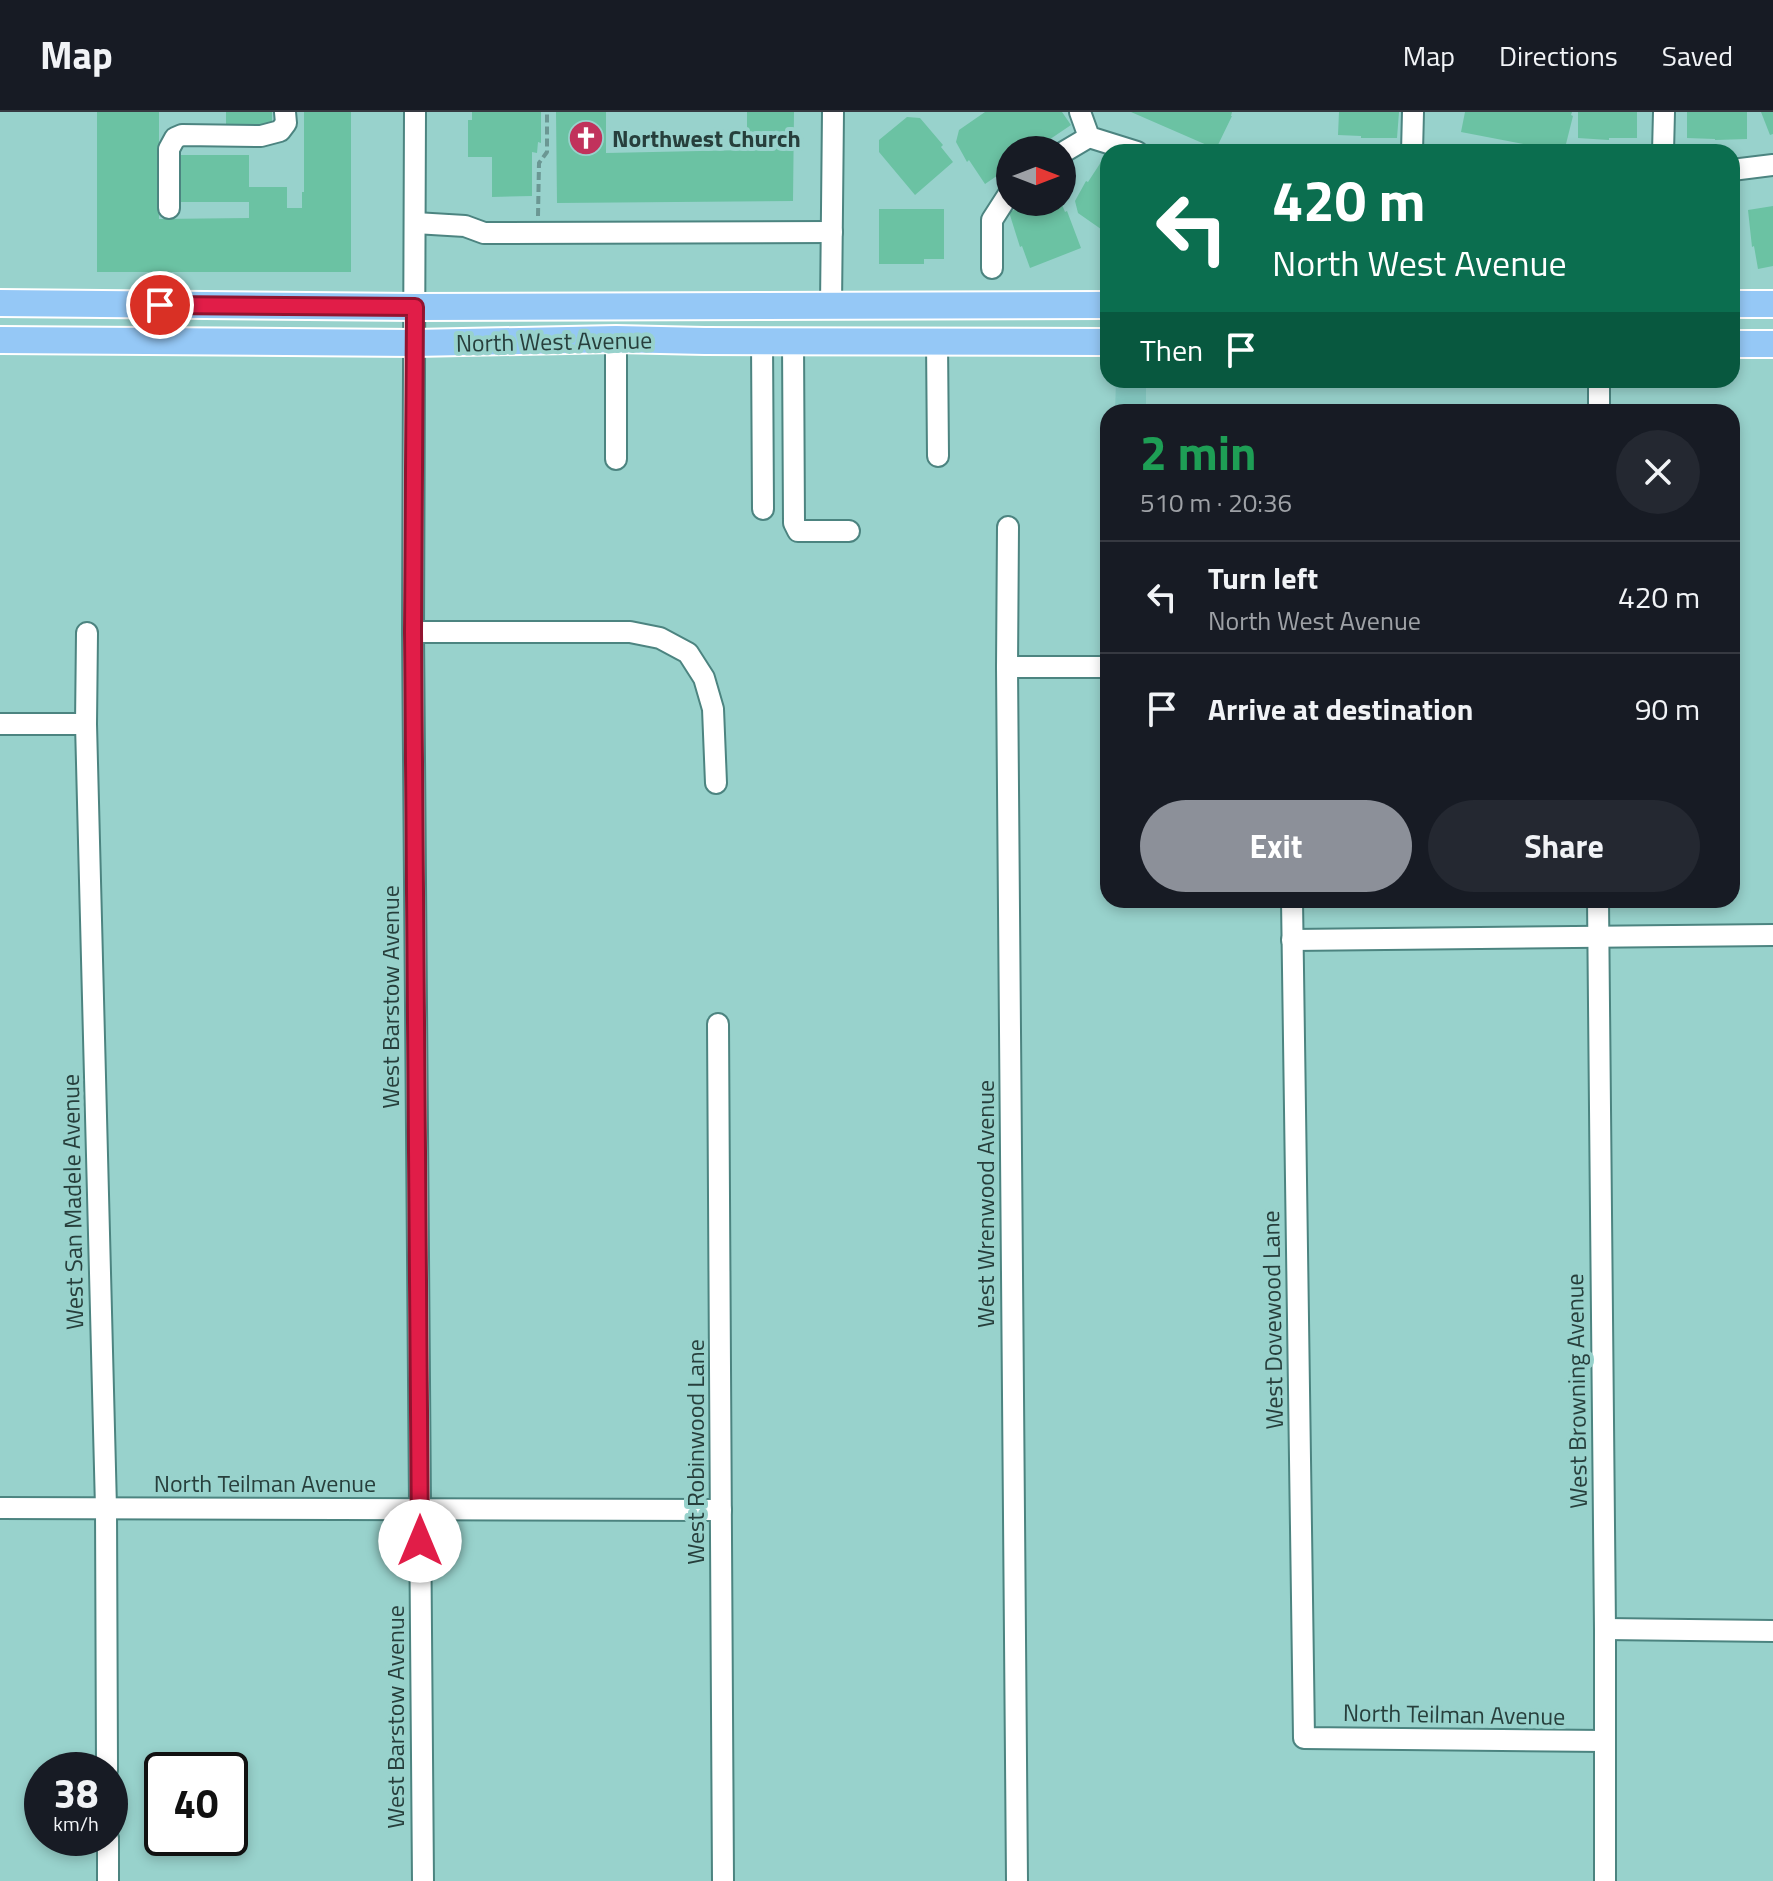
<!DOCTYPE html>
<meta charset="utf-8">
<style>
body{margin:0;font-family:"Titillium Web",sans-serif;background:#242831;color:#f1f3f6;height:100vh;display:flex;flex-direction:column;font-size:30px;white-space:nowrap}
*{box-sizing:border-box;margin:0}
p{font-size:26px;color:#9ea1a6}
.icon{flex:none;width:44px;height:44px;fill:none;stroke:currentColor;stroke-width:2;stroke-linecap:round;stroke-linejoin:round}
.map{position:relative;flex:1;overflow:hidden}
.panel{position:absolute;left:1100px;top:292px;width:640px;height:504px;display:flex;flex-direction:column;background:#171b24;border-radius:24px;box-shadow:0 4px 12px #0003}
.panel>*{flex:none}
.banner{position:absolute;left:1100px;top:32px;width:640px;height:244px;border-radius:24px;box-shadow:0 4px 12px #0003;background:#0b6e4f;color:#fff;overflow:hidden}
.needle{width:52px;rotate:90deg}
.buttons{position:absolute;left:996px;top:24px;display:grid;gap:16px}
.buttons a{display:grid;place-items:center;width:80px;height:80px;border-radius:50%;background:#171b24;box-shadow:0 4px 12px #0003;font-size:40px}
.speed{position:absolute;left:24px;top:1640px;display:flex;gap:16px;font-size:40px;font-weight:700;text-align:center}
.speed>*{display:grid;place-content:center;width:104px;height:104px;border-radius:50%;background:#171b24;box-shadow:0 4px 12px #0003;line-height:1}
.speed small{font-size:20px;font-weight:400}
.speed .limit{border:4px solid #111;border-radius:12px;background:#fff;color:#111}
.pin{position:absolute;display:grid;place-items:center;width:68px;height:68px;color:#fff;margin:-34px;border:4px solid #fff;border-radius:50%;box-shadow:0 2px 8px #0007}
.me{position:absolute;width:88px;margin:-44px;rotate:0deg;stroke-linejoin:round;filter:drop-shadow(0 0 6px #0008)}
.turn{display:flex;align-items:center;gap:28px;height:168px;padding:0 40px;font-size:36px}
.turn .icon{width:104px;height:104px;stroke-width:2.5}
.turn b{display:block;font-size:56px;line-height:68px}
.then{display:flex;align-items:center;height:76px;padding:0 40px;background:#0003;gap:16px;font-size:30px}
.round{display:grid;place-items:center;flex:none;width:84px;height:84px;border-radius:42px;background:#242831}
.head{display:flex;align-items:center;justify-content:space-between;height:136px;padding:0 40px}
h1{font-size:48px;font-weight:700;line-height:60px;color:#1e9e55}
.button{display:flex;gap:16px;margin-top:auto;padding:16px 40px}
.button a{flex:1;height:92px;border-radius:48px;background:#8c9099;color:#fff;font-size:32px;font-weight:700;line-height:92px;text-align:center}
.button a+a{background:#242831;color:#f1f3f6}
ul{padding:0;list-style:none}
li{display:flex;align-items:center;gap:24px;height:112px;padding:0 40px;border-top:2px solid #363941}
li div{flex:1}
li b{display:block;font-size:30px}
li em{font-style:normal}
header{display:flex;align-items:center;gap:48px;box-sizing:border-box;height:112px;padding:0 40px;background:#171b24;border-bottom:2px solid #363941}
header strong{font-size:38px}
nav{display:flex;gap:44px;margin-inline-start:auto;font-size:28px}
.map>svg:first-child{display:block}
.built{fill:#84c8c1}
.building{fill:#6bc2a3}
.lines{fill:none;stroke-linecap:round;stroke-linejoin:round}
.minor-casing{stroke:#4c8480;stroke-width:24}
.major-casing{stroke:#fff;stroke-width:30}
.path{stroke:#6b9793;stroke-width:4;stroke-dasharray:8 4;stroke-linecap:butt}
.minor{stroke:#fff;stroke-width:20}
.major{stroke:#95c8f6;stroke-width:26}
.route-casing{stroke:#92132f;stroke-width:20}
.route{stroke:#e11d48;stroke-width:14}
.labels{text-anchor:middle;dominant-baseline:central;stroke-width:8;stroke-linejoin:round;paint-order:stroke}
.poi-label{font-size:24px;font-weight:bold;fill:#273f3c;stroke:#98d2cc;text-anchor:start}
.street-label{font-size:24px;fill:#273f3c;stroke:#98d2cc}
</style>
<header>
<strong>Map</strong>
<nav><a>Map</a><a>Directions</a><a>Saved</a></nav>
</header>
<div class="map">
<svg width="1773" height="1769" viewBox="0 0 1773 1769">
<rect width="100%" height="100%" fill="#98d2cc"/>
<path class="built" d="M1116,268h30v32h-31z"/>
<g class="building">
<path d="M97,0h62v107l90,-1v-16h-71v-47h71v32h38v21h15v-16h2v-80h47v160h-254z"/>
<rect x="226" y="0" width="46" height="13"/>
<path d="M472,0h69v31l-3,-1 -1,11 -5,-1v44l-40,1v-40h-24v-37h4z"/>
<path d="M556,0h50v41l141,-3v-38h47l-1,89 -236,2z"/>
<path d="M985,0h77l9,13 -37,25h-24v17l-25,17 -16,-24 -2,2 -11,-20 3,-12z"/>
<path d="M1131,0h101l-1,4h1l-16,33z"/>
<path d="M1339,0h60l-2,26h-36v-2l-23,-1z"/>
<path d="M1465,0h107l-1,3 2,1 -9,36 -103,-20z"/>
<path d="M1578,0h59v26h-28v2l-31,-2z"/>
<path d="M1687,0h60v27l-32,1v-1l-28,-1z"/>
<path d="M1761,0h12v22l-3,1z"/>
<path d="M907,5l13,1 23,27 -2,2 12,15 -38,33 -36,-43v-12z"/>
<path d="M1103,47l5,3v72l-30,-21 -3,-12 11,-20 2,1z"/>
<rect x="1732" y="86" width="4" height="65"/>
<path d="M1035,90h26l4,10 2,-1 14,37 -51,20 -8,-22 -2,1 -11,-35z"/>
<path d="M1773,94v60l-15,3 -4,-23 -2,1 -4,-37z"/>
<path d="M879,97h65v50h-20v5h-45z"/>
</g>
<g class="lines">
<g class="minor-casing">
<g id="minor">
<path d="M415,0l-2,520 10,1249"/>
<path d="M1080,0l9,25 48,15"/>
<path d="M1412,40l1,-40"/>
<path d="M1663,40l1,-40"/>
<path d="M1062,41l27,-16"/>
<path d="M1732,58l41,-5"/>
<path d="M169,96v-59l6,-11 7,-3 79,1 19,-5 6,-8 -1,-11"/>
<path d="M415,111l50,3 19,7 348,-1"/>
<path d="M992,156v-48l18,-28"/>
<path d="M831,194l2,-194"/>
<path d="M616,227v120"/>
<path d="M762,229l1,168"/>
<path d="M793,229l1,182 4,8h51"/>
<path d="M937,229l1,115"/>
<path d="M1599,300v-32"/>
<path d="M1008,415l-1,140 10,1214"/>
<path d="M413,520h217l30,6 28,15 16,25 9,31 3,74"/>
<path d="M87,521l-1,91 20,784 1,262"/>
<path d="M1007,555h101"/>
<path d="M0,612h86"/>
<path d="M1292,788l12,838 300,3"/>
<path d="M1598,788l7,729v252"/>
<path d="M1292,828l481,-5"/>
<path d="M718,912l5,857"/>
<path d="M0,1396l721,2"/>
<path d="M1605,1517l168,2"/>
<path d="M108,1726v43"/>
</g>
</g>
<g class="major-casing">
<g id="major">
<path d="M0,191l415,4 693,-2"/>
<path d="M1732,192h41"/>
<path d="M0,228l415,3 201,-4 89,2 403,1"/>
<path d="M1732,232h41"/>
</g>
</g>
<path class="path" d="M538,104l1,-53 8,-11v-40"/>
<use href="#minor" class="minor"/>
<use href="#major" class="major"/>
</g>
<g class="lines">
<g class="route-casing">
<path id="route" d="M160,193l255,2 -2,325 7,909"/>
</g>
<use href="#route" class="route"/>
</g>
<defs>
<g id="church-disc" transform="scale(1.8)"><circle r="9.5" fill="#c1325c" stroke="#98d2cc"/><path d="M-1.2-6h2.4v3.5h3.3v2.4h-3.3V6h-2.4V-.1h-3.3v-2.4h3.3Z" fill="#fff"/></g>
</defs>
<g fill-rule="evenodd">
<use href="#church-disc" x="586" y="26"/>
</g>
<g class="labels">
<g class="poi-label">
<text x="612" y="26">Northwest Church</text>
</g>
<g class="street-label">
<text transform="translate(554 229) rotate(-1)">North West Avenue</text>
<text transform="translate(390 885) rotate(-90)">West Barstow Avenue</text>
<text transform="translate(72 1090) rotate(-91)">West San Madele Avenue</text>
<text transform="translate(985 1092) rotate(-90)">West Wrenwood Avenue</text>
<text transform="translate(1272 1208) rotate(-91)">West Dovewood Lane</text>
<text transform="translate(1576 1279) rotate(-91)">West Browning Avenue</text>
<text transform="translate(695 1340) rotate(-90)">West Robinwood Lane</text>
<text x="265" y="1371">North Teilman Avenue</text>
<text transform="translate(1454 1602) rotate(1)">North Teilman Avenue</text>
<text transform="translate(395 1605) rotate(-90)">West Barstow Avenue</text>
</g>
</g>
</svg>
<div class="buttons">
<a><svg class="needle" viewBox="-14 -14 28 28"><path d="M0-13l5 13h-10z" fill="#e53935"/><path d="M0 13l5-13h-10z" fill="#9ea1a6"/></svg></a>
</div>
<div class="speed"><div>38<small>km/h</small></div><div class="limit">40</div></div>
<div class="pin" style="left:160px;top:193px;background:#d93025"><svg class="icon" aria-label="arrive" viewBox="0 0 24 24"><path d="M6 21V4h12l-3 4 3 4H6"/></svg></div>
<svg class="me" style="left:420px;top:1429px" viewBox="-20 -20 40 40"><circle r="19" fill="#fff"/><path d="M0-13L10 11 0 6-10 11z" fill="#e11d48"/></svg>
<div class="banner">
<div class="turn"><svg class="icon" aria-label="left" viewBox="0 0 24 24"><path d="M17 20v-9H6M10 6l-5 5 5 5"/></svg><div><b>420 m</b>North West Avenue</div></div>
<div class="then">Then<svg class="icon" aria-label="arrive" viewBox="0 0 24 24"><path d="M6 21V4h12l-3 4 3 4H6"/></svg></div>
</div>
<section class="panel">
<div class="head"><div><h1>2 min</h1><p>510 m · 20:36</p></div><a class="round"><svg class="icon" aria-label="close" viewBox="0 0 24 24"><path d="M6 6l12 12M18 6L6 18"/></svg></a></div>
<ul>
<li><svg class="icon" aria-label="left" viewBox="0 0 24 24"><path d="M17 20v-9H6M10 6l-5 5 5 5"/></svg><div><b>Turn left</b><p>North West Avenue</p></div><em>420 m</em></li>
<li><svg class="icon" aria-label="arrive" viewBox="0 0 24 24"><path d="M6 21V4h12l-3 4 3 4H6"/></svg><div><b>Arrive at destination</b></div><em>90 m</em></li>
</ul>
<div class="button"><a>Exit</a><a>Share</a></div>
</section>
</div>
